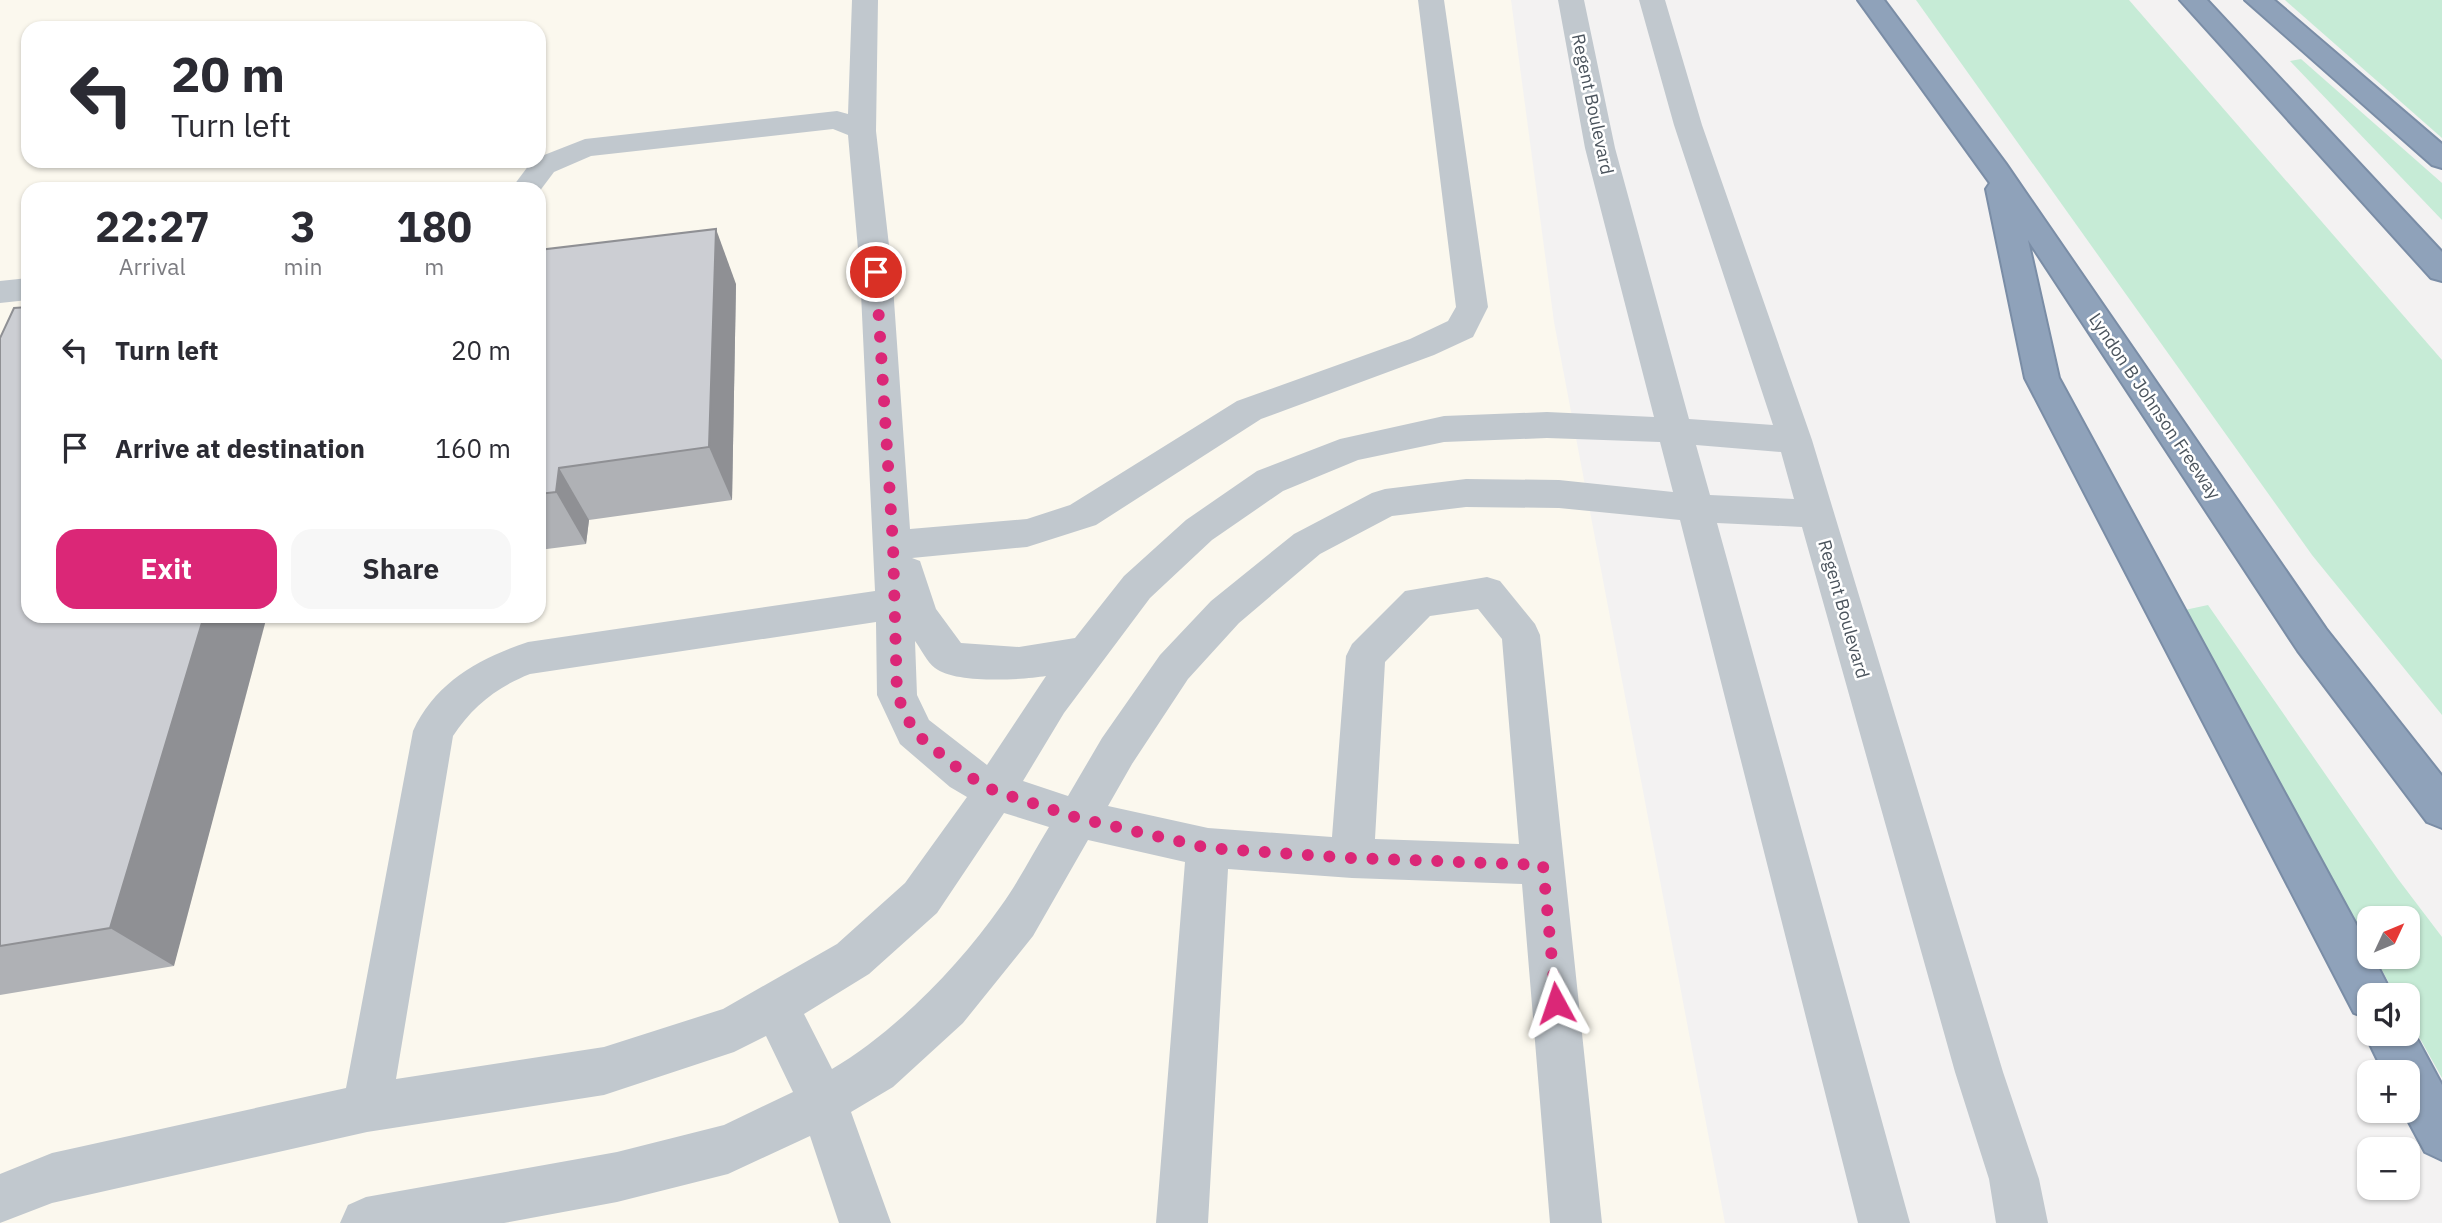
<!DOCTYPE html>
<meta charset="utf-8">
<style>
body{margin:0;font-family:"IBM Plex Sans",sans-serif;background:#f7f7f7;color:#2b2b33;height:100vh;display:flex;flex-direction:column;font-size:26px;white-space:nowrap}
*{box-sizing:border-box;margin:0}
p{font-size:23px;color:#7c7c81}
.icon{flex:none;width:38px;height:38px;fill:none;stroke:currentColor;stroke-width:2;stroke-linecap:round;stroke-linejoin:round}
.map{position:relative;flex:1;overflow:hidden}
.panel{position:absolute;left:21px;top:182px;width:525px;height:441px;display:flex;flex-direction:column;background:#fff;border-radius:21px;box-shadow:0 2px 5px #0004}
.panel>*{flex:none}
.hud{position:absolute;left:21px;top:21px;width:525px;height:147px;border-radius:21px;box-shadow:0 2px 5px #0004;background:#fff;color:#2b2b33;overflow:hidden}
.needle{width:46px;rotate:46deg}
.fabs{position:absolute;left:2357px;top:906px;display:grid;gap:14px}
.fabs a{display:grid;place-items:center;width:63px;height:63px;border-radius:14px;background:#fff;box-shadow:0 2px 5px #0004;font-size:35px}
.pin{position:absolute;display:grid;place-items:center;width:60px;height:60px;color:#fff;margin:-30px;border:4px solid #fff;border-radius:50%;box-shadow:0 2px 7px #0007}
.me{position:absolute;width:77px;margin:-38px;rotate:355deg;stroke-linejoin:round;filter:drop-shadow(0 0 5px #0008)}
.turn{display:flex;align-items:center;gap:24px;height:147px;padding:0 35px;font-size:32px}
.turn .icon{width:91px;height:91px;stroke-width:2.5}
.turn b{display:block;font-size:49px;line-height:60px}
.eta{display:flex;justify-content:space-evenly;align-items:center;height:119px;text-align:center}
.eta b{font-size:42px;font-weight:700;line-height:49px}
.cta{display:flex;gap:14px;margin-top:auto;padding:14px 35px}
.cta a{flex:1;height:80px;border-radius:21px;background:#db2777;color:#fff;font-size:28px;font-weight:700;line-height:80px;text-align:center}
.cta a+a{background:#f7f7f7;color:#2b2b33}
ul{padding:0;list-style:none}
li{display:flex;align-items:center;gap:21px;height:98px;padding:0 35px}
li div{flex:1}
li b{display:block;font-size:26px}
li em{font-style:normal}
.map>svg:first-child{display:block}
.commercial{fill:#fbf8ee;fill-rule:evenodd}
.green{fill:#c6ebd6}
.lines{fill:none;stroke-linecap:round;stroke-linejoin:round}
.highway-casing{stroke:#7a8da6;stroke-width:4}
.minor{fill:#c1c8ce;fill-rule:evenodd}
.highway{fill:#8fa2ba;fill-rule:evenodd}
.wall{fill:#afb1b5}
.shaded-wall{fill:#8f9094}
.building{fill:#ccced3;stroke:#8f9094;stroke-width:2}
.route{stroke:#db2777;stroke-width:12;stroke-dasharray:0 21.6}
.labels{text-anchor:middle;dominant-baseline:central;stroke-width:5;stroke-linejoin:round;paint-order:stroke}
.street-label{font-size:18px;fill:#4b545d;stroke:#fff}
</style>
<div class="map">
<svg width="2442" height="1223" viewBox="0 0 2442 1223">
<rect width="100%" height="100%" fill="#f3f2f2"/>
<path class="commercial" d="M0,0h1511l43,322 171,901h-1725zM28,28h511v133h-511zM28,189h511v427h-511z"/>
<g class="green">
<path d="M1916,0h213l313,360v355l-130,-160z"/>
<path d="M2285,0h157v138z"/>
<path d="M2301,59l141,124v37l-152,-159z"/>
<path d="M2208,605l190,274 44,58v141l-34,-61v-21h-12l-21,-39h33v-38h-38l-1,29 -189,-337z"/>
</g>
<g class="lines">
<g class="highway-casing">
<g id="highway">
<path d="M1858,0h26l122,164 320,465 116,147v52l-15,-6 -129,-171 -270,-411 31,138 311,572v7h3l20,39h-23v23l-16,-6 -329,-635 -39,-189 4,-6z"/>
<path d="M2180,0h27l235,252v29l-11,-3z"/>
<path d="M2245,0h29l168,144v24l-10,-3z"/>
<path d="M2408,1022l34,63v75l-17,-8 -22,-41h5v-38h-24l-19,-39 5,-10v10h38z"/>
</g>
</g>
<g class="minor">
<path d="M852,0h26l-2,131 16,141 18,257 117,-10 43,-14 167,-104 173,-62 38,-18 8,-14 -38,-307h26l44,307 -15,30 -39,18 -173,64 -165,106 -69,22 -115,11 8,3 16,48 25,34 58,4 56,-9 49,-62 62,-56 71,-49 83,-32 104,-23 103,-4 107,5 -69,-269 -27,-148h26l31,148 74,271 84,6 -99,-300 -35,-125h26l37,125 110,315 191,632 36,107 9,44h-52l-7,-44 -34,-107 -153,-545 -85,-4 193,700h-52l-178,-703 -121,-12 -93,-1 -74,9 -72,38 -81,69 -51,56 -56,85 -24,42 100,22 124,9 14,-181 6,-12 53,-53 82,-14 13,4 35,43 5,11 62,588h-52l-28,-339 -170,-6 -124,-9 -20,354h-52l29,-361 -97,-22 -55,96 -70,87 -70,64 -42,25 40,111h-52l-29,-87 -82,38 -111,28 -113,21h-164l8,-18 18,-8 251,-45 107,-27 69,-33 -27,-56 -32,16 -130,43 -237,37 -315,71 -52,20v-49l52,-21 294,-65 67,-357c23,-49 65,-72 115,-89l347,-51 -15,-319 -12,-137 -15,-6 -242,27 -37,16 -15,20v-3h-28l21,-28h7v-4l46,-18 252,-28 11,3zM1547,438l113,4 13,50 -114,-12 -93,-1 -81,10 -13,4 -78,41 -83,67 -51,54 -58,83 -34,58 -45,-15 41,-68 86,-115 62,-58 71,-49 75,-31 86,-18zM1696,445l85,7 13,47 -84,-4zM1478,609l24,30 17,205 -144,-5 10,-177 45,-46zM876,622l1,73 23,49 50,43 17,10 -62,86 -68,61 -114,65 -119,38 -208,32 57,-343c19,-29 44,-49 77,-62zM915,641c6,8 12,21 20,27 20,16 86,12 111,8l-59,89 -58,-45 -12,-25zM1004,813l45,14c-16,26 -30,54 -48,79 -42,60 -106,126 -169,163l-28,-55 65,-40 68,-61z"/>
<path d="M28,278v22l-28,3v-22z"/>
</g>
<use href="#highway" class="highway"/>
</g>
<g class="wall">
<path d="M539,249l197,35 -4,216 -143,20 -3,24 -47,6z"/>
<path d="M0,338l174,628 -174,29z"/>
</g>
<g class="shaded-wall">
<path d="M716,229l20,55 -4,216 -23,-53z"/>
<path d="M559,468l30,52 -3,24 -30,-52z"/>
<path d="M204,616h63l-93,350 -64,-38z"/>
</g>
<g class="building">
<path d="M716,229l-7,218 -150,21 -3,24 -17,2v-244z"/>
<path d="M28,307v309h176l-94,312 -110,18v-608l14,-30z"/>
</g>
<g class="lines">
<path class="route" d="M876,272l17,273 4,150 17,37 51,42 30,17 83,27 130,30 144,10 191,7 13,138"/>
</g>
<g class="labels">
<g class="street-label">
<text transform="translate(1593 104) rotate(78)">Regent Boulevard</text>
<text transform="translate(2155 406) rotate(56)">Lyndon B Johnson Freeway</text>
<text transform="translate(1844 609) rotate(74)">Regent Boulevard</text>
</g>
</g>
</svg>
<div class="fabs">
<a><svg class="needle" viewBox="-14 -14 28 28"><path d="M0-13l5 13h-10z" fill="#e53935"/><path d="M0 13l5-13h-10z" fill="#7c7c81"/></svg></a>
<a><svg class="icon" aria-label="sound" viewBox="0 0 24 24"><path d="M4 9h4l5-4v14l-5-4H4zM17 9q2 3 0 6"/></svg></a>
<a>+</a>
<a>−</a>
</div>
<div class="pin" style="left:876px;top:272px;background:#d93025"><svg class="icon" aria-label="arrive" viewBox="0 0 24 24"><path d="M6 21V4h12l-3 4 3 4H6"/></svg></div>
<svg class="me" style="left:1556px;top:1003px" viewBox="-20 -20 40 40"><path d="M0-17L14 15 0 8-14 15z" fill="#db2777" stroke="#fff" stroke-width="4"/></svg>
<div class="hud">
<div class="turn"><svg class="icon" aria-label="left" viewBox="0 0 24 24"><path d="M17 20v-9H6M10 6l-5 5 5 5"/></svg><div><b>20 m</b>Turn left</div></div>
</div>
<section class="panel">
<div class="eta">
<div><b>22:27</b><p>Arrival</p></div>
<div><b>3</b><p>min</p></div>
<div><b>180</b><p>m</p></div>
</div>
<ul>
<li><svg class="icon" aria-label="left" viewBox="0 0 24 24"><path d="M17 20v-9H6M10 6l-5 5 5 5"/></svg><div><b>Turn left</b></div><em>20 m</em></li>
<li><svg class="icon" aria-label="arrive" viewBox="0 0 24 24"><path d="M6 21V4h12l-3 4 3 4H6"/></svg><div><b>Arrive at destination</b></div><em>160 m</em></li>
</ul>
<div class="cta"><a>Exit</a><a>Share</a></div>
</section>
</div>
